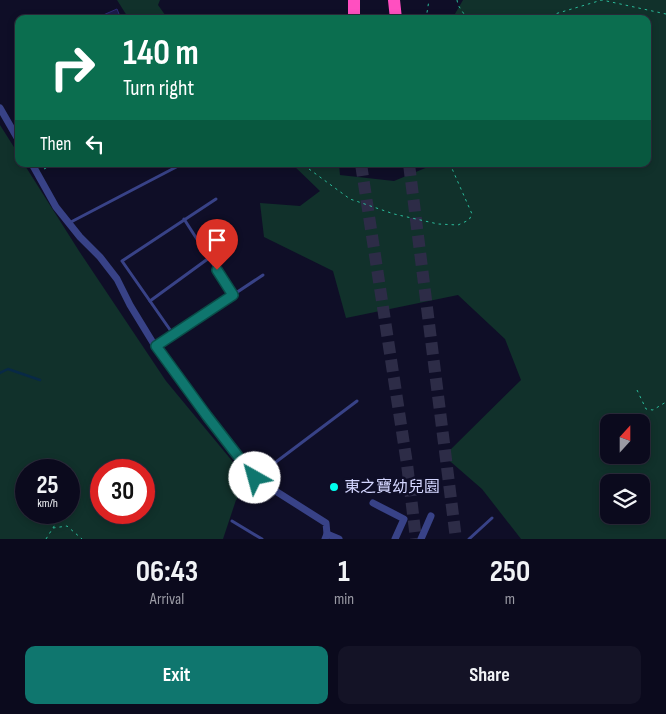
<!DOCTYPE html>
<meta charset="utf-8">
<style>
body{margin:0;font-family:"Sofia Sans Condensed","Noto Sans TC",sans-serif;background:#141326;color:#f1f3f6;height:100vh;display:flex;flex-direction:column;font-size:19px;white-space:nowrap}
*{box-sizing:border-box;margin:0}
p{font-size:16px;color:#9a9aa4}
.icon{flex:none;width:28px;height:28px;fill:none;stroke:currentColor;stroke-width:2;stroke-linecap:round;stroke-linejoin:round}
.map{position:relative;height:539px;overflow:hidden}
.details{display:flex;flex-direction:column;background:#0b0a1d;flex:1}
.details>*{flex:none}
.hud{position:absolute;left:15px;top:15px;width:636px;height:152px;border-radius:10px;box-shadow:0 2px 8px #0003,0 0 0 1px #2b2b3b;background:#0b6e4f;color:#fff;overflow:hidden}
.needle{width:32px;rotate:21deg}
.fabs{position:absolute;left:600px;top:414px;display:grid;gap:10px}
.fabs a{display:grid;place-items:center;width:50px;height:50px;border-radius:10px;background:#0b0a1d;box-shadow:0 2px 8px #0003,0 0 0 1px #2b2b3b;font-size:25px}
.speed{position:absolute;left:15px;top:459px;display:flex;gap:10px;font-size:25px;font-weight:700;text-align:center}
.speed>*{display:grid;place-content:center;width:65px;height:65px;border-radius:50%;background:#0b0a1d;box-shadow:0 2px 8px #0003,0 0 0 1px #2b2b3b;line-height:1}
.speed small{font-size:12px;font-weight:400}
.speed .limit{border:8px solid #d22;background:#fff;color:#111}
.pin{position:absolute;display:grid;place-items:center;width:42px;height:42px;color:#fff;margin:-51px -21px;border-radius:50% 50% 50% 0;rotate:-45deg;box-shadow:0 0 5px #0007}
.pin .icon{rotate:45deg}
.me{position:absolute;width:55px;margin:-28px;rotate:322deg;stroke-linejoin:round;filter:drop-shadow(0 0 4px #0008)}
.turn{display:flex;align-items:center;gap:18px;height:105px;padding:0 25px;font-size:22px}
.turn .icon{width:65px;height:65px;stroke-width:2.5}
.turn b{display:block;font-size:35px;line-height:42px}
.then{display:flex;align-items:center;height:48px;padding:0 25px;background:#0003;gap:10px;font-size:19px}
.eta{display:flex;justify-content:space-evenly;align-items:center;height:85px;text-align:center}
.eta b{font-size:30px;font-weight:700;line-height:35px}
.primary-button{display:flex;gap:10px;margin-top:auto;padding:10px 25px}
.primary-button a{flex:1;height:58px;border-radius:10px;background:#0f766e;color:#fff;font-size:20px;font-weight:700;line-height:58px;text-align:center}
.primary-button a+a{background:#141326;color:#f1f3f6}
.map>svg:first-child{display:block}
.green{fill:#11312b;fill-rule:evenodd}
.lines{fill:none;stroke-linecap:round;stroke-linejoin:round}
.stream{stroke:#082946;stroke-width:2.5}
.building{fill:#1c1a48;stroke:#2e2b75}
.highway-tunnel{stroke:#2d2c47;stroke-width:12;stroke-dasharray:12 6;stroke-linecap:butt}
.path{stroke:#2bbc9b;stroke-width:1;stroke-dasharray:2.5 4;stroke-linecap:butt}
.lane{stroke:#384287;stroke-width:3}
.street{stroke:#384287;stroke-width:7}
.highway{stroke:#ff4fc0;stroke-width:12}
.route-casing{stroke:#0a4d48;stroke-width:12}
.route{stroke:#0f766e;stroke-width:9}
.poi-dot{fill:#0fe;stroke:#0f0e27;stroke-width:2}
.labels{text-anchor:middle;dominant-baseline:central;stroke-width:5;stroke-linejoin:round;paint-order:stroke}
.poi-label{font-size:16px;fill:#d4d6ff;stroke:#0f0e27;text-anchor:start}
</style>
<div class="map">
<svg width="666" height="539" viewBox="0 0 666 539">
<rect width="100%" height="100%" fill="#0f0e27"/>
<g class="green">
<path d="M117,0h43l-2,5 10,14h-39z"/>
<path d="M463,0h203v539h-145l-39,-50 -38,-33 77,-76 -16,-41 -47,-44 -112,23 -13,-47 -69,-34 -4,-34 40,3 20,-15 -28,-27h47l1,11 54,6 41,-17 19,3v-3h194v-145h-196zM609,422h32v33h-32zM609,482h32v33h-32z"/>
<path d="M0,125l19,30v9h5l55,87 87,130 86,104 -16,15 -13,39h-223zM26,470h43v42h-43zM101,470h43v42h-43z"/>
</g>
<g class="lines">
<path class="stream" d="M0,373l8,-4 32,11"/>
</g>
<path class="building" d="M117,9l4,10h-27z"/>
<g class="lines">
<g class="highway-tunnel">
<path d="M361,164l46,300 9,75"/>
<path d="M409,164l47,375"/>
</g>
<g class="path">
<path d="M457,0l1,5 8,12 11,2"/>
<path d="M426,19l3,-19"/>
<path d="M538,19l64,-19 64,14"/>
<path d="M44,169l10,-5"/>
<path d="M309,169l41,30 44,15 44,10 20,1 11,-5 3,-6 -22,-50"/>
<path d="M637,390l9,19 7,1 13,-8"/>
<path d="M53,528l14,-2 15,13"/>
<path d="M46,539l17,-27"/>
</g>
<g class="lane">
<path d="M184,219l49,76"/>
<path d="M69,223l113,-59"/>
<path d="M150,301l59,-43"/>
<path d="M173,334l-51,-73 94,-62"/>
<path d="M156,346l107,-71"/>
<path d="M256,477l101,-76"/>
<path d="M232,521l30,18"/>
<path d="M469,539l23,-21"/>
</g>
<g class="street">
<path d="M0,108l19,33"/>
<path d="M32,164l24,43 24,30 20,20 17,22 13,26 25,41 52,70 48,62 71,45 1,11 -2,5"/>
<path d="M373,503l31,16 -9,20"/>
<path d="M327,534l12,5"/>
<path d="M421,539l10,-23"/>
</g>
<g class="highway">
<path d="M354,0v19"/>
<path d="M394,0l2,19"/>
</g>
</g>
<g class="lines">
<g class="route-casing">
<path id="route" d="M217,270l16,25 -77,51 51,70 48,62"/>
</g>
<use href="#route" class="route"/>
</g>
<circle class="poi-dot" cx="334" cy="487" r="5"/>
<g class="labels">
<g class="poi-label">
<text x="344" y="487">東之寶幼兒園</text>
</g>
</g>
</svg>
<div class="fabs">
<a><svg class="needle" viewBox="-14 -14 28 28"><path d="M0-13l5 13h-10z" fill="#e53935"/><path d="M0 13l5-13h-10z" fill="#9a9aa4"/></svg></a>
<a><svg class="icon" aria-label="layers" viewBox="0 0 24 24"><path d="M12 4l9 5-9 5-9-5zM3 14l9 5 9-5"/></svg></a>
</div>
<div class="speed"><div>25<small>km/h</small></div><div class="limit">30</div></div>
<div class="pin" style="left:217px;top:270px;background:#d93025"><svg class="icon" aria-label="arrive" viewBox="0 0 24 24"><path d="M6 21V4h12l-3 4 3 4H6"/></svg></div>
<svg class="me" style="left:255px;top:478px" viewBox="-20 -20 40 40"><circle r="19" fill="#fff"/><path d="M0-13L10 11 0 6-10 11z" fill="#0f766e"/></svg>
<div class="hud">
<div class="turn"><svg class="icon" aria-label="right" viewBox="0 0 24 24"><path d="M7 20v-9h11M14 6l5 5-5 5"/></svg><div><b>140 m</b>Turn right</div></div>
<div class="then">Then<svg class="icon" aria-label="left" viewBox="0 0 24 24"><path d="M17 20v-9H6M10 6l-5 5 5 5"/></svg></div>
</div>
</div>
<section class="details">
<div class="eta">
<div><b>06:43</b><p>Arrival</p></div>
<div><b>1</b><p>min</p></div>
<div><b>250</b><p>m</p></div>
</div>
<div class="primary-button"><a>Exit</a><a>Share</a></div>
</section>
